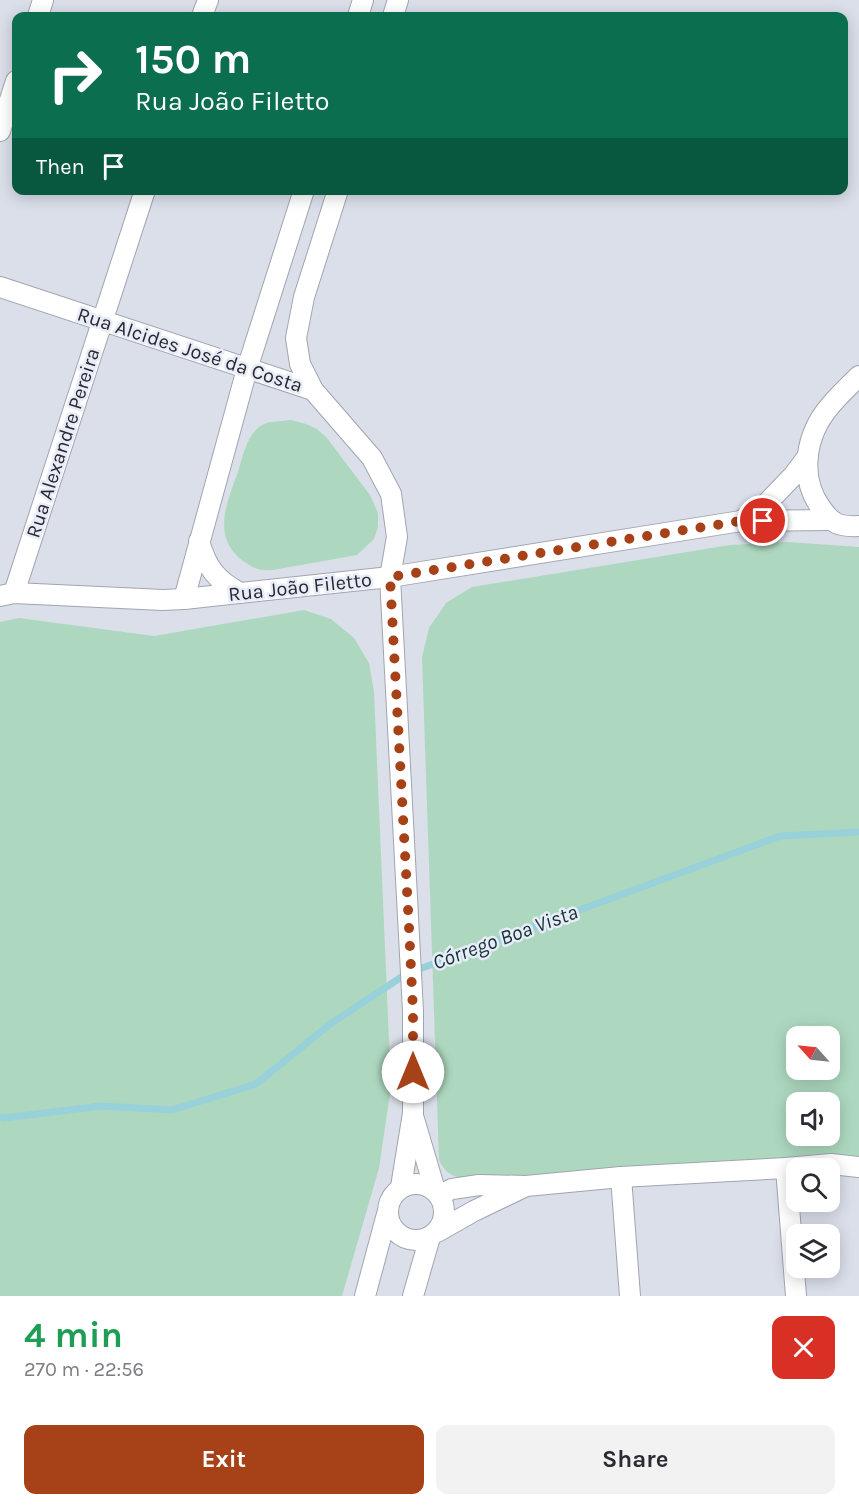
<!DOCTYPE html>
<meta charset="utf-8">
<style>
body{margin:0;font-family:Karla,sans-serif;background:#f2f2f3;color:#2b2b33;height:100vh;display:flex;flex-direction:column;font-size:22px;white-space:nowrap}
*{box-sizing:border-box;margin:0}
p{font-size:20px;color:#7c7c81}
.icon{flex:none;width:33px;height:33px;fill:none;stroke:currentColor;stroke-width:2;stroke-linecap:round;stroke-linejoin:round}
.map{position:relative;height:1296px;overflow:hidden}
.side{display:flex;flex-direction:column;background:#fff;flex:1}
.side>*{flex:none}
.top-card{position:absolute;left:12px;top:12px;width:836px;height:183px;border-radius:12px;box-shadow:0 3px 15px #0003;background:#0b6e4f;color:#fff;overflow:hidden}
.needle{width:39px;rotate:297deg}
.fabs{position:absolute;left:786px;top:1026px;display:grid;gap:12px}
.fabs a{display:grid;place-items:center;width:54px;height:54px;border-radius:12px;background:#fff;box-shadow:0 3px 15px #0003;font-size:30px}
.pin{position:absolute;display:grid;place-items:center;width:51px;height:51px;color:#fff;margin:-26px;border:3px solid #fff;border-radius:50%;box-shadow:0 2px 6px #0007}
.me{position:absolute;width:66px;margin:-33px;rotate:0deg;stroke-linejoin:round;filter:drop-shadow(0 0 4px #0008)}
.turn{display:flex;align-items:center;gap:21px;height:126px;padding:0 24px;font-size:27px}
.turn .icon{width:78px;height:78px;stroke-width:2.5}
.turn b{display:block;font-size:42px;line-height:51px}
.then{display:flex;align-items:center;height:57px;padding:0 24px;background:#0003;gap:12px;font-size:22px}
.round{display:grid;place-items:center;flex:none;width:63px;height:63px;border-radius:12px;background:#f2f2f3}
.summary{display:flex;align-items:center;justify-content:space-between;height:102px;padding:0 24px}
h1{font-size:36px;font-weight:700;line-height:45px;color:#1e9e55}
.button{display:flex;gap:12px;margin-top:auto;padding:12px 24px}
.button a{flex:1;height:69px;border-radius:12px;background:#a74118;color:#fff;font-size:24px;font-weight:700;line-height:69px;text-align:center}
.button a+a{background:#f2f2f3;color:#2b2b33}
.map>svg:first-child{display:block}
.green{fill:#add8bf;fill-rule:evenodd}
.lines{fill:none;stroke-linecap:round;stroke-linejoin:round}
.stream{stroke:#98d1d9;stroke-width:7}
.street-casing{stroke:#a0a5af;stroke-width:22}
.street{stroke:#fff;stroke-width:20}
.route{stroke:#a74118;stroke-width:10;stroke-dasharray:0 18}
.labels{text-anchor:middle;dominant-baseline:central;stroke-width:5;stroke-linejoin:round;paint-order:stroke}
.street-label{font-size:20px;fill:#27292d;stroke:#e7ecf8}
.water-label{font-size:21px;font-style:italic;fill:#143135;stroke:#e7ecf8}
</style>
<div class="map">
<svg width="859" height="1296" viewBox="0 0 859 1296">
<rect width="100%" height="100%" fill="#dadfea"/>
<g class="green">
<path d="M291,420l15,4 11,5 10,9 43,57 8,18v14l-4,12 -17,16 -84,15c-13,1 -20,-2 -30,-9 -32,-24 -16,-59 -5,-89 5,-16 9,-40 26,-48 7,-3 19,-3 27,-4z"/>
<path d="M788,542l71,5v613l-397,18c-12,-2 -17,-6 -23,-18l-17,-503 7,-29 17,-25 26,-16 258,-42zM796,1036h34v34h-34zM796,1102h34v34h-34z"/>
<path d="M304,610l27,9 23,19 15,25 5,29 17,395 -12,81 -37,128h-342v-674l19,-4 135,18z"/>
</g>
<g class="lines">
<path class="stream" d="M0,1117l4,1 97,-12 71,4 84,-26 73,-59 77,-51 374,-138 79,-4"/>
<g class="street-casing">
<g id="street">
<path d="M38,16l5,-16"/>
<path d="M202,16l6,-16"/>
<path d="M358,16l5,-16"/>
<path d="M393,16l5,-16"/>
<path d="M0,131l16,-50"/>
<path d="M0,287l313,103 59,68 19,36 6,43 -7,40 23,434v102l-12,74"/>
<path d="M859,376c-10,10 -20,19 -29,30 -24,28 -32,70 -9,102 11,16 18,19 38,18"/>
<path d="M313,390l-13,-26 -4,-26 8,-41 34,-107"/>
<path d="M741,521l25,-17 27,-28 15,-20"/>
<path d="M199,541c8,27 17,39 41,52"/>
<path d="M14,593l131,-403"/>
<path d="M0,596l14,-3 149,7 21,-1 206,-22 351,-56 89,-1"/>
<path d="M184,599l63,-230 57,-179"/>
<path d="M414,1119l21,71"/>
<path d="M786,1168l10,128"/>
<path d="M621,1177l9,119"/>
<circle cx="416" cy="1212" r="28"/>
<path d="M439,1195l13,-6 27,-4 47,1 95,-9 165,-9 45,-4 28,3"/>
<path d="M437,1232l37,-21 50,-24"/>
<path d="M365,1296l22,-82"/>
<path d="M413,1296l17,-59"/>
</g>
</g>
<use href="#street" class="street"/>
</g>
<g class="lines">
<path class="route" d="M413,1072v-61l-4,-84 -19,-350 351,-56h22"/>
</g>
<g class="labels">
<g class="street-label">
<text transform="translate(190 350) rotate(18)">Rua Alcides José da Costa</text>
<text transform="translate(63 443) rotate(-72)">Rua Alexandre Pereira</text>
<text transform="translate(300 587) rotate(-6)">Rua João Filetto</text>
</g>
<g class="water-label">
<text transform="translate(505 937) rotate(-20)">Córrego Boa Vista</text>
</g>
</g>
</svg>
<div class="fabs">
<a><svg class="needle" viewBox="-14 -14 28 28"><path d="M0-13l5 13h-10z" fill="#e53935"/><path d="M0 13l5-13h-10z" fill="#7c7c81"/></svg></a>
<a><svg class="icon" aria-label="sound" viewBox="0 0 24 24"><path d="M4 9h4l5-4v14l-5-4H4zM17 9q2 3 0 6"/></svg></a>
<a><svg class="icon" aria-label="search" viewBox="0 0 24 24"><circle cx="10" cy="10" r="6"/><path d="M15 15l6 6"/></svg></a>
<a><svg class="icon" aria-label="layers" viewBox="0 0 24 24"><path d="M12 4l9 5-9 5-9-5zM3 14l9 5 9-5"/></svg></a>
</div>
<div class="pin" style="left:763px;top:521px;background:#d93025"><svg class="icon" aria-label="arrive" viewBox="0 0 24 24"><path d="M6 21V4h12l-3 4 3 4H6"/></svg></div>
<svg class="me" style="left:413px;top:1072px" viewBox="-20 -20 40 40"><circle r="19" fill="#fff"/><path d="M0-13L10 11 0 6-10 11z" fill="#a74118"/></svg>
<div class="top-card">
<div class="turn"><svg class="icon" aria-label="right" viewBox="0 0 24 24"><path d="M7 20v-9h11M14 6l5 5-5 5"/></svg><div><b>150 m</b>Rua João Filetto</div></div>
<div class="then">Then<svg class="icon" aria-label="arrive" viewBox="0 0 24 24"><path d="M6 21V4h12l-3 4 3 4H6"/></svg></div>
</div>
</div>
<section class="side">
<div class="summary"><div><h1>4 min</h1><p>270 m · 22:56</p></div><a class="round" style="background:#d93025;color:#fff"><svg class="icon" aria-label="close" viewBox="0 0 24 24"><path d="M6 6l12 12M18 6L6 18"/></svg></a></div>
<div class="button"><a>Exit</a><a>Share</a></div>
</section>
